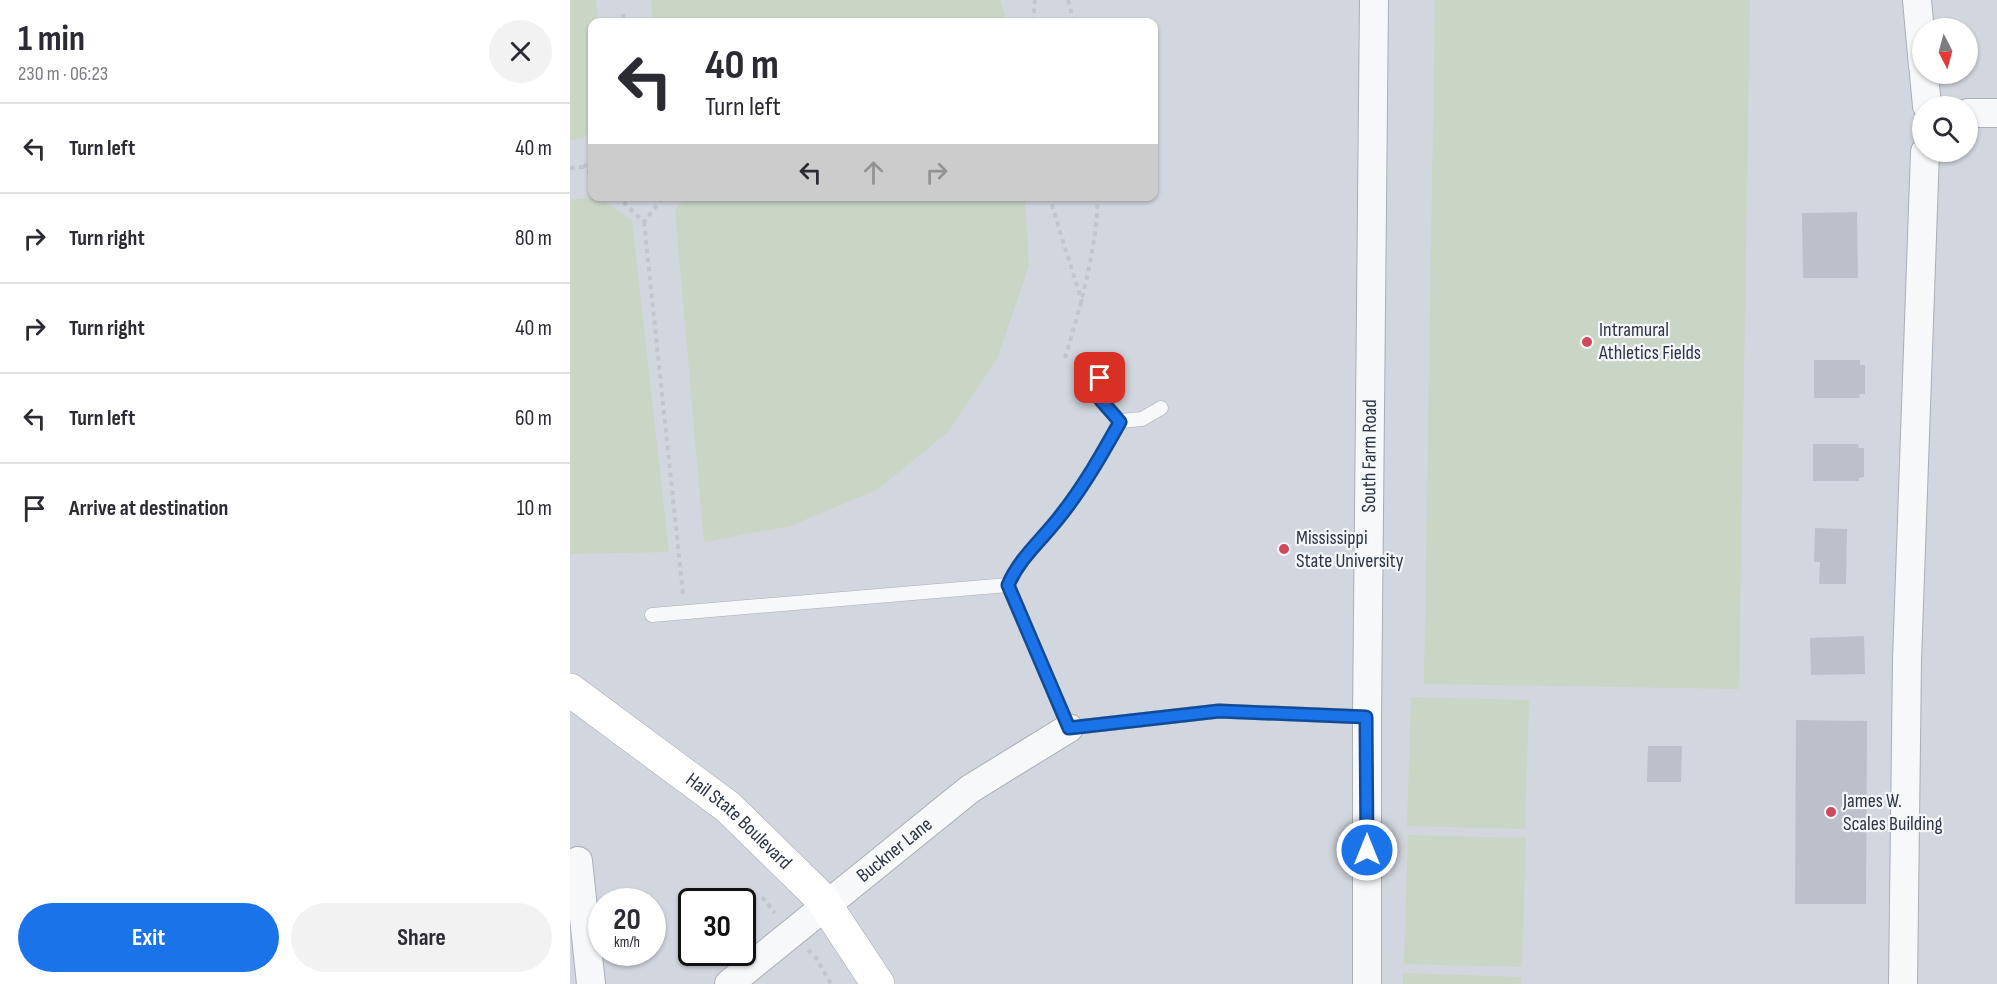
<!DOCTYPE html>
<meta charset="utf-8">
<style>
body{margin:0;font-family:"Sofia Sans Condensed",sans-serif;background:#f2f2f3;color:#2b2b33;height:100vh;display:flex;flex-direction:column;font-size:22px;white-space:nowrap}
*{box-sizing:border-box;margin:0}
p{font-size:20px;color:#7c7c81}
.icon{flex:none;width:33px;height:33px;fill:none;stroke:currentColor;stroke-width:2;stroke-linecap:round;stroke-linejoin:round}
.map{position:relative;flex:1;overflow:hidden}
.drawer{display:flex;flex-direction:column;background:#fff;width:570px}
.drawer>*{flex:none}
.hud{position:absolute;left:18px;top:18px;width:570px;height:183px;border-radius:12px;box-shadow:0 2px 4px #0004;background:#fff;color:#2b2b33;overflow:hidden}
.needle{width:39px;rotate:174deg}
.controls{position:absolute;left:1342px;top:18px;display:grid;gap:12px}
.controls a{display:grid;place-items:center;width:66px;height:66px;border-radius:50%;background:#fff;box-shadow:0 2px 4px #0004;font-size:30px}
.speed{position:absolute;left:18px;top:888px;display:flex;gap:12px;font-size:30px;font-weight:700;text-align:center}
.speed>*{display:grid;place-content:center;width:78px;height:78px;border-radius:50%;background:#fff;box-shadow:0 2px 4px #0004;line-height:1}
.speed small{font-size:15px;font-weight:400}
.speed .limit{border:3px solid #111;border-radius:9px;background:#fff;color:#111}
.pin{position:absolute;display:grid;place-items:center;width:51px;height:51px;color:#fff;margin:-26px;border-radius:12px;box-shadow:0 3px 9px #0006}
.me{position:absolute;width:66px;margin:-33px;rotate:0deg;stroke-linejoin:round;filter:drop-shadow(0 0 4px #0008)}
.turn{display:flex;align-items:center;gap:21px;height:126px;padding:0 18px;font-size:27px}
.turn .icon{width:78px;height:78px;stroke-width:2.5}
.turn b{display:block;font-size:42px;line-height:51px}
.lanes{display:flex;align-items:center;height:57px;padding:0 18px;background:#0003;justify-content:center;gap:30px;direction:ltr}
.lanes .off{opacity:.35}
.round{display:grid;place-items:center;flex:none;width:63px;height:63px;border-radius:32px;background:#f2f2f3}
.summary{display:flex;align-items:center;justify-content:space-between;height:102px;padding:0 18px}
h1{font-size:36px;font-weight:700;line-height:45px}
.cta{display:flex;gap:12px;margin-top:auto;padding:12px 18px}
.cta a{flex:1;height:69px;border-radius:36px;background:#1a73e8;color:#fff;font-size:24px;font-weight:700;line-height:69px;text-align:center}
.cta a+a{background:#f2f2f3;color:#2b2b33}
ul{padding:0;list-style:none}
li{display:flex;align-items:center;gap:18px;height:90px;padding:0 18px;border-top:2px solid #e1e1e2}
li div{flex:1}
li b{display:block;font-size:22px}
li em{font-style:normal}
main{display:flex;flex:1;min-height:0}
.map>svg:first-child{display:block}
.built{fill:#d2d6de;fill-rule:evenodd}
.green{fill:#c9d6c5}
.building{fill:#bbc0ca}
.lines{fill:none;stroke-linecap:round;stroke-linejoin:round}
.lane-casing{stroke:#a9aeb7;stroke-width:15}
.street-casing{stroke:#a9aeb7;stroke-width:30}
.secondary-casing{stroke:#a9aeb7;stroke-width:34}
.path{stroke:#c2c5cb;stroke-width:4;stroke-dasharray:4.5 4.5;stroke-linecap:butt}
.lane{stroke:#f7f8fa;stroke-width:14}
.street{stroke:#f7f8fa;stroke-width:28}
.secondary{stroke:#fff;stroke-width:33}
.route-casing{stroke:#114b97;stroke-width:15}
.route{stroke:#1a73e8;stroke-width:10}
.poi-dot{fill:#d1495b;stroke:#f4f6f9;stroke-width:2}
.labels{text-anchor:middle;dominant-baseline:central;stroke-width:4.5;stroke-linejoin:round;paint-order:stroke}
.poi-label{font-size:20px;fill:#2b3445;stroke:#f4f6f9;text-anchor:start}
.street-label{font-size:20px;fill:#2b3445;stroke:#f4f6f9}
</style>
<main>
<section class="drawer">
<div class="summary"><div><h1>1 min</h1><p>230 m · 06:23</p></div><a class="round"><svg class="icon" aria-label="close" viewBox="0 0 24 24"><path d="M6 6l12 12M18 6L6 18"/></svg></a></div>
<ul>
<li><svg class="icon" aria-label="left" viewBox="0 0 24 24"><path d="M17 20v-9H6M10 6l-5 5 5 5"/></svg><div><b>Turn left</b></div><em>40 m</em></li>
<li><svg class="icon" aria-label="right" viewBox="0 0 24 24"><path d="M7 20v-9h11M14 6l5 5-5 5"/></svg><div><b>Turn right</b></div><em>80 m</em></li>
<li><svg class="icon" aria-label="right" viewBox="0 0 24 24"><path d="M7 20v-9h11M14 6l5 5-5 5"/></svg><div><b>Turn right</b></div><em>40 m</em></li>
<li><svg class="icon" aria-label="left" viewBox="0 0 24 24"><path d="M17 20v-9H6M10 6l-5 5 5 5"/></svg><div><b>Turn left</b></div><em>60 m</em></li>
<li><svg class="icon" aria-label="arrive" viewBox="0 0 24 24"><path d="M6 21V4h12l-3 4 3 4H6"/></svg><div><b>Arrive at destination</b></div><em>10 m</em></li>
</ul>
<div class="cta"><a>Exit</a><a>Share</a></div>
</section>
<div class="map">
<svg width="1427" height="984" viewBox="0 0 1427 984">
<rect width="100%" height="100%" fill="#e4e7ec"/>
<path class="built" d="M0,0h1427v984h-1427zM22,22h562v174h-562zM1353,28h45v46h-45zM1353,106h45v46h-45zM32,902h50v50h-50zM122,902h50v50h-50z"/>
<g class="green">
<path d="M0,0h26l2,22h-6v107l-9,9 -13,2z"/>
<path d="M81,0h350l5,22h-353z"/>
<path d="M865,0h315l-11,689 -315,-5z"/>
<path d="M28,197l34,23 37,332 -99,2v-354z"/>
<path d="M116,197h339l4,69 -32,93 -49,73 -71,58 -87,36 -86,16 -29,-332z"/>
<path d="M841,697l118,3 -4,129 -118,-3z"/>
<path d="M838,835l118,3 -4,129 -118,-3z"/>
<path d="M833,973l118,4v7h-118z"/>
</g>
<g class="building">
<path d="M1287,212l1,66h-55l-1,-65z"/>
<path d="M1244,360h46v5h5v29h-6l1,4h-46z"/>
<path d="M1243,444h45l1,4h5v29l-5,1v3h-46z"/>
<path d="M1245,528l32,1 -1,55h-27l1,-22h-6z"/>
<path d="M1294,636l1,38 -54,1 -1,-37z"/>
<path d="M1226,720l71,1 -1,183h-71z"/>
<path d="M1078,746h34l-1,36h-34z"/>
</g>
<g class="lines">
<g class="lane-casing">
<g id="lane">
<path d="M530,378v22l20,21"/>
<path d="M550,421l22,-2 19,-11"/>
<path d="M438,585c12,-28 35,-46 53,-70 23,-29 41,-61 59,-94"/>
<path d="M82,615l356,-30 61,143 150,-17 148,6"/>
</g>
</g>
<g class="street-casing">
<g id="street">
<path d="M1347,0l6,66"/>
<path d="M1354,74l3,32"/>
<path d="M1398,113h29"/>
<path d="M8,861l13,123"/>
<path id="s1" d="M159,984l241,-195 99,-61"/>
<path id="s2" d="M797,984v-267l7,-717"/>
<path d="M1333,984l4,-324 18,-508"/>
</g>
</g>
<g class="secondary-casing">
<g id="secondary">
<path id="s3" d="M0,690l158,117 93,91 57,86"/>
</g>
</g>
<g class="path">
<path d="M498,0l6,22"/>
<path d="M53,14l1,8"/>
<path d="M463,22l2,-22"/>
<path d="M22,157l-8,10 8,7"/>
<path d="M0,168l14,-1"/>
<path d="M47,196l27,26 20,-26"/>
<path d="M479,196l33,106"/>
<path d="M74,222l39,372"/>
<path d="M495,358c16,-53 31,-106 33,-162"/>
<path d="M192,897l13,16"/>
<path d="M238,950l8,8 15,26"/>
</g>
<use href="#lane" class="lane"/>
<use href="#street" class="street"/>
<use href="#secondary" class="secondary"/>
</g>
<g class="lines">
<g class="route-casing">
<path id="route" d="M530,378v21l20,23c-18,32 -36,64 -59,93 -18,24 -41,42 -53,70l61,143 150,-17 147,6 1,133"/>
</g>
<use href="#route" class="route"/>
</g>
<g class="poi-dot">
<circle cx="1017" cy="342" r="6"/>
<circle cx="714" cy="549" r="6"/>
<circle cx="1261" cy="812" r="6"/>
</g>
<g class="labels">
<g class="poi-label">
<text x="1029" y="330">Intramural<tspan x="1029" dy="23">Athletics Fields</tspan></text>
<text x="726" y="538">Mississippi<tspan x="726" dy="23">State University</tspan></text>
<text x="1273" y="801">James W.<tspan x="1273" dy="23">Scales Building</tspan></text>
</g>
<g class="street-label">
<text stroke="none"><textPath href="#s2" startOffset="528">South Farm Road</textPath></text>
<text stroke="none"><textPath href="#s3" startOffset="214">Hail State Boulevard</textPath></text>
<text stroke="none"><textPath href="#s1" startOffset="213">Buckner Lane</textPath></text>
</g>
</g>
</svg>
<div class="controls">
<a><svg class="needle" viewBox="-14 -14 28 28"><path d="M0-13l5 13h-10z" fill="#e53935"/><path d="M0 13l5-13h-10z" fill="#7c7c81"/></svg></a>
<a><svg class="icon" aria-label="search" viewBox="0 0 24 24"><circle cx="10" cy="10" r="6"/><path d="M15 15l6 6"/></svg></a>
</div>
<div class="speed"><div>20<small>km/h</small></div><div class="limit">30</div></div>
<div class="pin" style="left:530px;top:378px;background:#d93025"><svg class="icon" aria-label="arrive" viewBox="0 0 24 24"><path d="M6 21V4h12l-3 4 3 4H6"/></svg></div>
<svg class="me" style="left:797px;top:850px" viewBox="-20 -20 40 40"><circle r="17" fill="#1a73e8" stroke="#fff" stroke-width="3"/><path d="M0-11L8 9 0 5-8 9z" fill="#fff"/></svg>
<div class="hud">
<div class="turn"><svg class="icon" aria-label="left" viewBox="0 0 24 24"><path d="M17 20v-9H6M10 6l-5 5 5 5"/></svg><div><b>40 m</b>Turn left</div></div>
<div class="lanes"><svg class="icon" aria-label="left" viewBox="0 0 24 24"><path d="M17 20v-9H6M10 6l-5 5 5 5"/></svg><svg class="icon off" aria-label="ahead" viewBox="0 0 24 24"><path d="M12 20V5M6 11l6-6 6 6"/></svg><svg class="icon off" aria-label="right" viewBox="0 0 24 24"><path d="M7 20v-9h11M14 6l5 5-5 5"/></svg></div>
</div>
</div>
</main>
